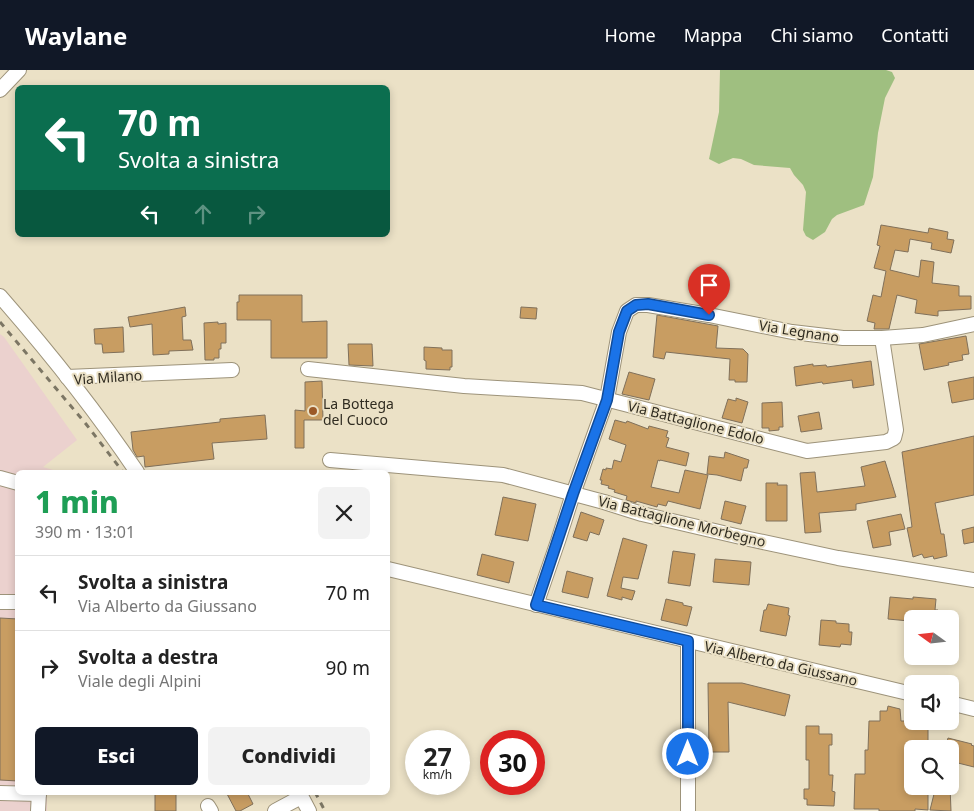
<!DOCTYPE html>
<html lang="it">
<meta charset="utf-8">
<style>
body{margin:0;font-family:"Noto Sans",sans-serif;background:#f2f2f2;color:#222;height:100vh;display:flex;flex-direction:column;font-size:19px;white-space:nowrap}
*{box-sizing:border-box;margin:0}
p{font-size:16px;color:#767676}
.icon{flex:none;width:28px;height:28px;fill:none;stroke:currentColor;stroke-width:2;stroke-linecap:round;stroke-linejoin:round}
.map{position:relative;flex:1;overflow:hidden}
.sheet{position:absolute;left:15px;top:400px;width:375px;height:325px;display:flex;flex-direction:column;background:#fff;border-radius:8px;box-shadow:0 2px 8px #0003}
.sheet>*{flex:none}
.hud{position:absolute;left:15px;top:15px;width:375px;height:152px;border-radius:8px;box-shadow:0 2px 8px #0003;background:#0b6e4f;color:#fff;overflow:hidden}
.needle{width:32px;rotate:285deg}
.fabs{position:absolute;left:904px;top:540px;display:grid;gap:10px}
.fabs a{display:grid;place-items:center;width:55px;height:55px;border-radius:8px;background:#fff;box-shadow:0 2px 8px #0003;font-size:25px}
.speed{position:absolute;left:405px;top:660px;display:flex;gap:10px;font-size:25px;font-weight:700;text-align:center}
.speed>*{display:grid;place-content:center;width:65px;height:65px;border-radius:50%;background:#fff;box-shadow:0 2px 8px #0003;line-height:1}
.speed small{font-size:12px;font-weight:400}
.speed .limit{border:8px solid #d22;background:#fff;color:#111}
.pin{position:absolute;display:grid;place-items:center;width:42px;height:42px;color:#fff;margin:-51px -21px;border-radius:50% 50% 50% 0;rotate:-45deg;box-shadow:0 0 5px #0007}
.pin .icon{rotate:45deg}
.me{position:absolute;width:55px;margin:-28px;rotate:0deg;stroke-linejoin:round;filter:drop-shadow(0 0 4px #0008)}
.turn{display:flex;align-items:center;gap:18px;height:105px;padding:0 20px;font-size:22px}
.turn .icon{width:65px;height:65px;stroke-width:2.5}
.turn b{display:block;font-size:35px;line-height:42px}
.lanes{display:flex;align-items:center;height:48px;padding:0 20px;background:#0003;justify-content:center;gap:25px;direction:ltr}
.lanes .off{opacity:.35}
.round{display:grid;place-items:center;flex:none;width:52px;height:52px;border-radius:8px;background:#f2f2f2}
.overview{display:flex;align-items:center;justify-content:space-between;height:85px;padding:0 20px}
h1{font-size:30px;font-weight:800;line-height:38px;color:#1e9e55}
.primary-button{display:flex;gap:10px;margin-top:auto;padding:10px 20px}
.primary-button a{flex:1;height:58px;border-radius:8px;background:#111827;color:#fff;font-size:20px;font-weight:800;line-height:58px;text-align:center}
.primary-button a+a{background:#f2f2f2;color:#222}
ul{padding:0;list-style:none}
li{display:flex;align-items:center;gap:15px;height:75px;padding:0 20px;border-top:1px solid #e0e0e0}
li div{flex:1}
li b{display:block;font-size:19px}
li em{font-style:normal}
header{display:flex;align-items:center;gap:30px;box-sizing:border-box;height:70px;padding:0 25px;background:#111827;color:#fff}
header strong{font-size:24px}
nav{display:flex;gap:28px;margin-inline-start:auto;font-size:18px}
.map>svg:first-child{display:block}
.industrial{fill:#ebd1ce}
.forest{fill:#9fbf80}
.building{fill:#c89d62;stroke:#80705a}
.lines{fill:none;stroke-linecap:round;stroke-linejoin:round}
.minor-casing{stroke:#9d937a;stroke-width:16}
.minor{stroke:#fff;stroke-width:14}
.rail{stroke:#7c7664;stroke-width:3;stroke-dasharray:6 6;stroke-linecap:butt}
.route-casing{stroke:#114b97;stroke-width:12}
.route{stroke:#1a73e8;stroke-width:9}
.poi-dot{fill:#9b5927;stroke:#ebe1c6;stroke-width:2}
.labels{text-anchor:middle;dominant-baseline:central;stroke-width:4;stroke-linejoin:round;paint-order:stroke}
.street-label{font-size:14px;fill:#302c21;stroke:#ebe1c6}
.poi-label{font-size:14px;fill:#302c21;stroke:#ebe1c6;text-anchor:start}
</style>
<header>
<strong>Waylane</strong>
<nav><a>Home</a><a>Mappa</a><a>Chi siamo</a><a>Contatti</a></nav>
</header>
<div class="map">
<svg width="974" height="741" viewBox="0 0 974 741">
<rect width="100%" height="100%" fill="#ebe1c6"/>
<path class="industrial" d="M0,264l4,3 73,103 -34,27 17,5h-42v320l29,1v18h-47z"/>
<path class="forest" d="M720,0h166l6,2 3,6 -10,20 -7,35 -5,44 -9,28 -27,10 -5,4 -7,13 -12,8 -7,-4 -3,-6 3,-38 -3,-7 -9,-10 -4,-7 -36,-3 -13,-6 -8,-1 -14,6 -10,-5 10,-47z"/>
<g class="building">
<path d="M881,155l47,8 1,-5 19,4 -1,7 7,1 -3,13 -20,-4 1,-6 -22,-4 -2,13 -13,-2 -5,20 29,7 2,-17 13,2 -2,21 27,3v10h12v13l-33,2v5l-23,-3 2,-13 -20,-5 -8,34h-15l1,-6 -8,-2 6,-26 8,2 5,-26 -12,-3 6,-22 -3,-1z"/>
<path d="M239,225h63v27l25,-1v37h-56v-38h-34v-18h2z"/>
<path d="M185,237l1,9 -4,1 1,23h8l2,10 -24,1v3l-16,1 -1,-31 -22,3 -2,-10 30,-5z"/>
<path d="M521,237l16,1 -1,11 -16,-1z"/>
<path d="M657,245l61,11 -2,22 27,1 5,5 -1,28h-12v-2h-6l1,-21 -64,-7 -2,7 -11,-2z"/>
<path d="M218,252v2l8,-1v20h-5v6h-2v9h-5v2h-9l-1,-37z"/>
<path d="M123,257l1,25 -21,1 -1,-9h-7l-1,-15z"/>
<path d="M966,266l3,18 -7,1 1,5 -15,3 1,2 -25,5 -5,-26z"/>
<path d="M348,274h24l1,22 -24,-1z"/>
<path d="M424,277l18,1v2h10v17h-2v3l-24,-1v-8l-2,-1z"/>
<path d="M871,291l3,24 -21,3 -1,-8 -29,4 -1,-2 -26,4 -2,-19 19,-3v2l13,-1 1,2z"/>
<path d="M629,302l26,7 -6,21 -27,-6z"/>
<path d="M974,307v22l-22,4 -4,-21z"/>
<path d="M322,311l1,39h-19v28h-9v-38l10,1v-29z"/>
<path d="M736,328l12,4 -6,21 -20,-5 6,-19 8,2z"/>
<path d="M782,332l1,25h-4v3l-10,1v-3h-7v-25z"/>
<path d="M819,342l3,17 -21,3 -3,-16z"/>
<path d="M265,345l2,24 -55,4 2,16 -69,8 -1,-11 -7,1 -4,-7 -2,-18 89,-10v-3z"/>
<path d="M615,350l11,3 1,-2 21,8 1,-3 19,5 -2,6 3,1 -3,9 23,6 -3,13 -26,-6v1l-2,-1 -7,27 28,6 6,-23 23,5 -8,34 -32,-8 -2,5 -8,-2 -1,3 -21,-6v2l-10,-3 1,-4 -13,-4 1,-2 -7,-2 1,-2 -8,-2 1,-4h-2l3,-11 3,1v-2l6,1 2,-9 7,2 5,-17 -17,-6z"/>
<path d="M974,366v59l-39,8 6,31h3l3,22 -13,3 -1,-3 -9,2 -2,-4 -9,3 -6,-29 5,-1 -10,-75z"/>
<path d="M725,382l24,8 -2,8h-3l-3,13 -24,-6 -10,-1 2,-18 15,2z"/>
<path d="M885,391l11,36 -40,7v6l-37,3 2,19 -16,1 -5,-60 15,-1 2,20 48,-6 -4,-19z"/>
<path d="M766,413h12l-1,2h10v36h-21z"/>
<path d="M503,427l33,7 -8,37 -33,-6z"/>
<path d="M725,431l21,5 -5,18 -20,-5z"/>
<path d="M581,442l23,8 -5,15 -9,-3 -3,9 -14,-4z"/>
<path d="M901,444l4,15 -16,3 2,13 -18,3 -6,-27z"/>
<path d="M974,457v15l-10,2 -2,-14z"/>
<path d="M623,468l24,7 -9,34 -15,-2 -2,11 14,3 -3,9 -10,-3v3l-15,-4z"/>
<path d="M673,481l22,3 -5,32 -22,-3z"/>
<path d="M482,484l32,8 -5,21 -32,-8z"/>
<path d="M715,489l36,3 -2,23 -36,-3z"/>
<path d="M567,501l26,7 -5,20 -26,-6z"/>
<path d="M890,527l23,2v-2l23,2 -1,11h3l-1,9h-28v2l-21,-2z"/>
<path d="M666,529l17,4v2l9,2 -5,19 -26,-6z"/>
<path d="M768,534l21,4 -1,7 2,1 -4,20 -26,-5 4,-21h2z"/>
<path d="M0,548l18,1v162l-18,-1z"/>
<path d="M821,550l15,1v2l13,1v8h3l-1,13 -10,-1 -1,3 -21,-2z"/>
<path d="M708,613h34l48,12 -5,21 -57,-14 1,50h-20z"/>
<path d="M888,636l12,3 1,12h27v28h-16v37h16v24l-13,-1v2h-36v-2h-25l1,-35h10v-24h3l1,-29h11v-10h7z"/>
<path d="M806,656h13v8h13v11h-3v30h4l-1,16 3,1 -1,14 -27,-1v-6h-3v-10h5v-29h-3z"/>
<path d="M948,668l24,6 -1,1 3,1v21l-24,-6v-12h-5z"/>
<path d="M936,716h14l1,25 -21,-1z"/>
<rect x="155" y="722" width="21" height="19"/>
<path d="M226,722h21l6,12 -13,7h-4z"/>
</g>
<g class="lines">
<g class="minor-casing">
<g id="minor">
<path d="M0,20l19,-20"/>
<path d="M0,226c49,56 96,115 137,176"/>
<path d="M308,299l156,17 118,7 225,58 79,-9 8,-4 2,-8 -14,-92"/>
<path d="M67,307l165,-7"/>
<path d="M330,390l173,15 101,27 38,12 107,25 89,19 136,22"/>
<path d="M0,408l18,5"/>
<path d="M388,499l524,125"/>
<path d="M0,532h18"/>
<path d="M536,535l22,-64 15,-47 34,-95 12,-67 8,-21 9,-6h12l61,10 83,17 51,6h39l41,-3 51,-11"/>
<path d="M688,571v170"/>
<path d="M950,633l24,6"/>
<path d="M299,722l10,19"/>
<path d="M0,723l39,1"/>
<path d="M208,736l3,5"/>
<path d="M38,741l1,-19"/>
<path d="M275,741l26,-14"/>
</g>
</g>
<use href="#minor" class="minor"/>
<g class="rail">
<path d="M0,252l86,102 37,48"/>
<path d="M315,722l10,19"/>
</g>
</g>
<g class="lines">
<g class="route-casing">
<path id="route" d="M688,684v-113l-152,-36 37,-111 34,-94 12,-68 8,-21 9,-6 12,-1 61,11"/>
</g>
<use href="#route" class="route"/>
</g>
<circle class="poi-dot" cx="313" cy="341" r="5"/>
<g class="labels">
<g class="street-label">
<text transform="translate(799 261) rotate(9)">Via Legnano</text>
<text transform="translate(108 307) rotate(-4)">Via Milano</text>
<text transform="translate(696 352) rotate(14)">Via Battaglione Edolo</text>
<text transform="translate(682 451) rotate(14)">Via Battaglione Morbegno</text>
<text transform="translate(781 593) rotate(13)">Via Alberto da Giussano</text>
</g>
<g class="poi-label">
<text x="323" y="333">La Bottega<tspan x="323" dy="16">del Cuoco</tspan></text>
</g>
</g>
</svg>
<div class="fabs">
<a><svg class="needle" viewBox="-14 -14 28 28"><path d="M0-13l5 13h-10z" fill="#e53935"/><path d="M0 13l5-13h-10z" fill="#767676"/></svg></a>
<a><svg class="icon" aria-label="sound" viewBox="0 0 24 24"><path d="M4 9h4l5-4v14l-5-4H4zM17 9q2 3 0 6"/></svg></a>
<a><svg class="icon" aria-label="search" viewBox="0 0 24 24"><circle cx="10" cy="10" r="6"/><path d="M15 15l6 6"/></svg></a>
</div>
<div class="speed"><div>27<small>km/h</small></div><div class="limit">30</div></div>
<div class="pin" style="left:709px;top:245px;background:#d93025"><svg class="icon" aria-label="arrive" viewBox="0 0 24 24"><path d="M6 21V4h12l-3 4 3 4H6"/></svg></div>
<svg class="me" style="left:688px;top:684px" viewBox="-20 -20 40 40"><circle r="17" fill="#1a73e8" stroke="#fff" stroke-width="3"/><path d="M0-11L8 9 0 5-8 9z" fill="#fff"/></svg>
<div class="hud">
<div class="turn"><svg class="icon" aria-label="left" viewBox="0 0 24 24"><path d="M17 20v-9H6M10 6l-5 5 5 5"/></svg><div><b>70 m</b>Svolta a sinistra</div></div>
<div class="lanes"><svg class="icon" aria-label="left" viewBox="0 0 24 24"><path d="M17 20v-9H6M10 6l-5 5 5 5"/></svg><svg class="icon off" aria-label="ahead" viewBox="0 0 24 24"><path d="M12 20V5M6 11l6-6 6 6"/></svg><svg class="icon off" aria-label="right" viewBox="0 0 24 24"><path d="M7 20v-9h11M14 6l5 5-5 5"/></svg></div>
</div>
<section class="sheet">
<div class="overview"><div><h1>1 min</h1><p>390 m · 13:01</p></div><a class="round"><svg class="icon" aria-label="close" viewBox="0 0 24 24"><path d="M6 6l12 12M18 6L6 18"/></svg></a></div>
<ul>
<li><svg class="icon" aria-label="left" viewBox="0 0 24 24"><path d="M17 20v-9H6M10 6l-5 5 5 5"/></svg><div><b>Svolta a sinistra</b><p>Via Alberto da Giussano</p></div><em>70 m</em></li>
<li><svg class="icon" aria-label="right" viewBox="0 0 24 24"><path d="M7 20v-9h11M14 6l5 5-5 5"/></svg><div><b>Svolta a destra</b><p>Viale degli Alpini</p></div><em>90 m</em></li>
</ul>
<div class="primary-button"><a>Esci</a><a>Condividi</a></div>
</section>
</div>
